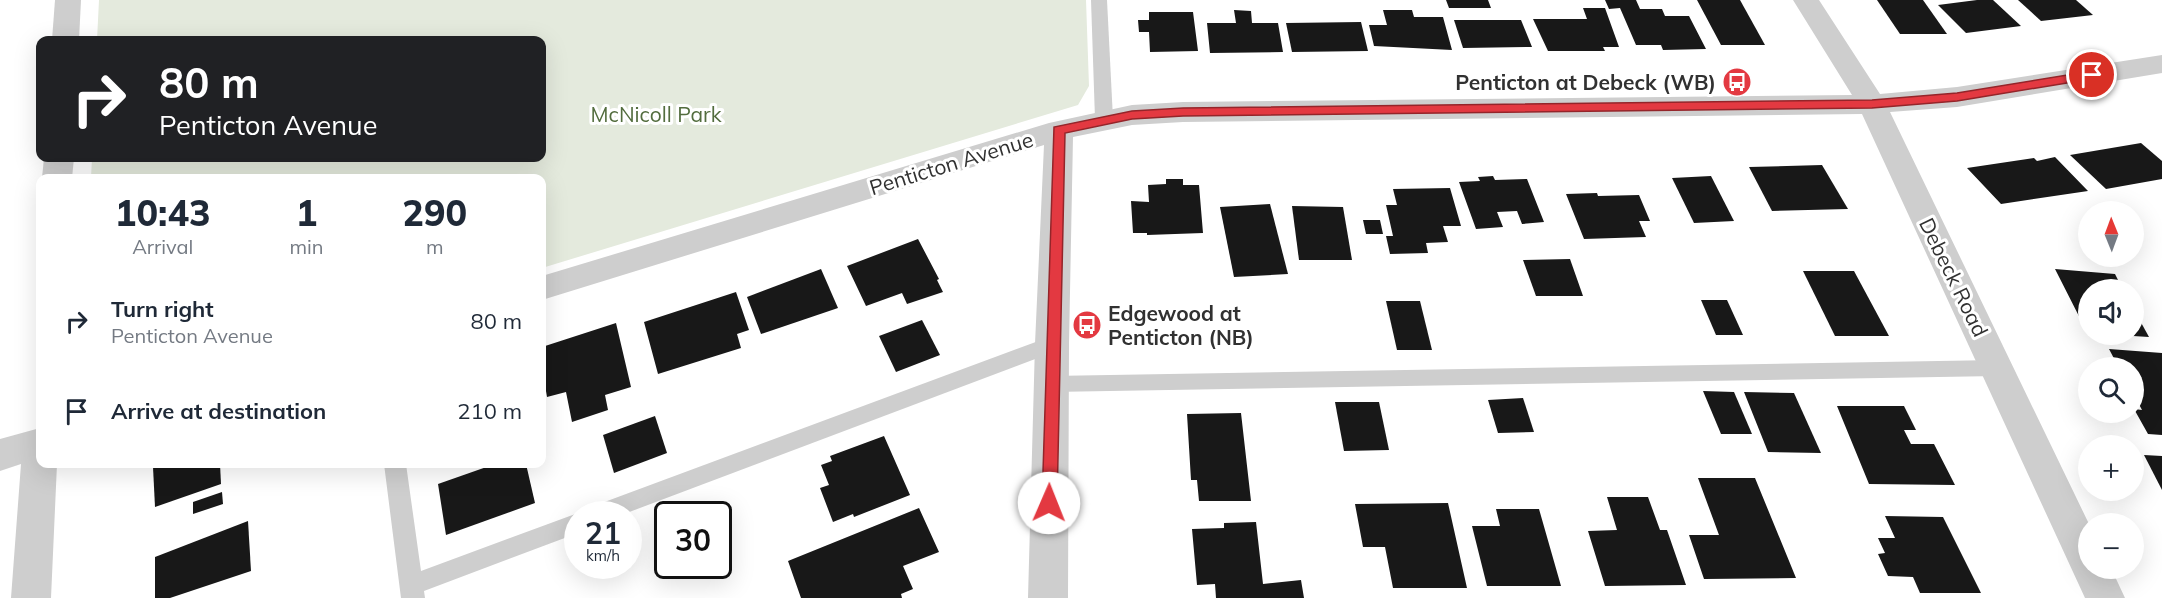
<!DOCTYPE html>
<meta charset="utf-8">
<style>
body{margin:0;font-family:Mulish,sans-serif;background:#f6f6f7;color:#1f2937;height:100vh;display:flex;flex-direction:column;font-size:22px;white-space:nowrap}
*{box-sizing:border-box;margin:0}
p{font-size:20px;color:#747a83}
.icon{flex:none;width:33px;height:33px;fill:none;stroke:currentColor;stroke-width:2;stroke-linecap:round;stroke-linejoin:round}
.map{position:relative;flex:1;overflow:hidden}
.drawer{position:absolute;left:36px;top:174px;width:510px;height:294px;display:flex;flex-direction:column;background:#fff;border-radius:12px;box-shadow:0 6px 24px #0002}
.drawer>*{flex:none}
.hud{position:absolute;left:36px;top:36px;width:510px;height:126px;border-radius:12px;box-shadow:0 6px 24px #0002;background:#202124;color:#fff;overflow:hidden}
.needle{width:39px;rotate:359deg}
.buttons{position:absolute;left:2078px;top:201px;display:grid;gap:12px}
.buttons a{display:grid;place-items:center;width:66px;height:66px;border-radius:50%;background:#fff;box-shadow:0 6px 24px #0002;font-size:30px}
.speed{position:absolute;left:564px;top:501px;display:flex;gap:12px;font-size:30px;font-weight:700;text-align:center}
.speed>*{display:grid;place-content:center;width:78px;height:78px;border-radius:50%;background:#fff;box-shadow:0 6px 24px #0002;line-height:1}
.speed small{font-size:15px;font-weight:400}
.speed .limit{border:3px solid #111;border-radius:9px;background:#fff;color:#111}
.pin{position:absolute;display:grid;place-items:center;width:51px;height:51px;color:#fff;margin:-26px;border:3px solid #fff;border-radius:50%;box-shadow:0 2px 6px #0007}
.me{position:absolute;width:66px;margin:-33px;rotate:1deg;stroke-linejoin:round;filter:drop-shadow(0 0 4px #0008)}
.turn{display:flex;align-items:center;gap:21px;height:126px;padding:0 24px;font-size:27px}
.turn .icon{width:78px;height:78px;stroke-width:2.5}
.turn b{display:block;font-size:42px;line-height:51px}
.eta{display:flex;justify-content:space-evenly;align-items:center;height:102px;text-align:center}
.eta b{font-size:36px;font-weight:800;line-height:42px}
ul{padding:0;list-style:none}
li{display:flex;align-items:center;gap:18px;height:90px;padding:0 24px}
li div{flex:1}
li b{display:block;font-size:22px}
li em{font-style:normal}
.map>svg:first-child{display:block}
.green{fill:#e4eadd}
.building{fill:#181818}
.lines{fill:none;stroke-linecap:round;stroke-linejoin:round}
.lane{fill:#cecece;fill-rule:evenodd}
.street{fill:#cecece;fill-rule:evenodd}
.route{fill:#e33941;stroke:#94252a;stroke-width:1.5}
.labels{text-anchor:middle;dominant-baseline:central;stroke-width:6;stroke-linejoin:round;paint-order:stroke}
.poi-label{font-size:21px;font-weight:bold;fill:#313131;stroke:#fff;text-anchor:end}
.park-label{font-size:21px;fill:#536d3e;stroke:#fff}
.street-label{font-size:21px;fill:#313131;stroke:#fff}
</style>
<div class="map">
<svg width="2162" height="598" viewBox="0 0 2162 598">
<rect width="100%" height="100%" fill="#fff"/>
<path class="green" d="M99,0h987l3,86 -11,19 -536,163v-90h-451l1,-20h450v-118h-445z"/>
<g class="building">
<path d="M1446,0h42l3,8h-42z"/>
<path d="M1605,0h31l4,9h22l3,7h24l17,33 -43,1 -2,-5h-25l-16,-37 -11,1z"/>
<path d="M1697,0h43l25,45h-44z"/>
<path d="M1877,0h46l24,34h-47z"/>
<path d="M1977,0h16l28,26 -55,7 -28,-28z"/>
<path d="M2018,0h58l17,15 -52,6z"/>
<path d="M1583,8h22l14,39h-16l2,4h-57l-15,-32h54z"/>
<path d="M1234,10l17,1 1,12h26l5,29 -73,1 -3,-30h29z"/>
<path d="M1383,10h29l2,7h29l9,33 -78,-4 -5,-21h18z"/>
<path d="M1149,12h44l5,39 -48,1 -1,-20h-10l-1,-12h11z"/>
<path d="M1454,20h67l11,27 -69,1z"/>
<path d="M1361,22l7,29 -76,1 -6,-29z"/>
<path d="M2141,143l21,18v18l-56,10 -36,-34z"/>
<path d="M2055,157l33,34 -87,13 -34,-36 67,-10 3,3z"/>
<path d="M1822,165l26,44 -76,2 -23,-44z"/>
<path d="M1493,176l2,4 32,-1 17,43 -22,2 -5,-13 -20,1 6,15 -27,2 -17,-47 21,-1 -2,-4z"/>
<path d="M1711,176l23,45 -40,2 -22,-45z"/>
<path d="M1166,179h17v6h16l4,48 -56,2v-2h-14l-2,-32 18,1 -1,-17 18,-1z"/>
<path d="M1450,188l11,38h-18l5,16 -22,1 2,10 -38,1 -4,-18h7l-7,-31h11l-4,-16z"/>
<path d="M1597,193l1,3 41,-1 11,26h-11l7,16 -62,2 -18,-45z"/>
<path d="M1270,204l18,70 -54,3 -14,-70z"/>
<path d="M1292,206l51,1 9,53h-53z"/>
<path d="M1363,220h17l3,14h-17z"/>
<path d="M918,239l21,40 -2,1 6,12 -36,12 -5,-11 -36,13 -19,-40z"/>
<path d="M1570,259l13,37h-47l-13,-36z"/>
<path d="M821,269l17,39 -77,26 -14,-37z"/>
<path d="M2055,269l60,5 8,16h-35v44z"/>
<path d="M1803,271h51l35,65h-54z"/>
<path d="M736,292l13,38 -12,4 4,14 -83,26 -14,-52z"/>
<path d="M1701,300h26l16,35h-27z"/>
<path d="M1386,301h34l12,49h-35z"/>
<path d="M2133,308l16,29 -16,-1z"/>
<path d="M922,320l18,35 -44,17 -17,-36z"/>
<path d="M616,323l15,64 -26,8 3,15 -36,12 -6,-30 -19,5 -5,-30v-20z"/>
<path d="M2109,349l53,4v82l-14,-1 -14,-25 8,1 -9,-17v-25h-14z"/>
<path d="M1703,391l31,1 18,42h-31z"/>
<path d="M1744,392l50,1 27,60 -53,-1z"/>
<path d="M1523,398l11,34 -36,1 -10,-33z"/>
<path d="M1335,402h44l10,48 -45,1z"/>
<path d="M1837,406h67l12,24h-12l7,14h23l21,41 -86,-1z"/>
<path d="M1241,413l10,88h-52l-2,-21h-6l-4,-66z"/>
<path d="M655,416l12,37 -53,20 -11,-38z"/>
<path d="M884,436l26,59 -56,22 -1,-3 -20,8 -13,-34 9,-3 -8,-20 11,-4 -2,-5z"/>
<path d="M2144,455l18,1v34z"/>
<path d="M164,464h56l1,20 -66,23 -2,-40z"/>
<path d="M495,464h31l9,39 -89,32 -8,-51z"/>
<path d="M1698,478h57l41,100 -92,1 -15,-44h30z"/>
<path d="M222,492l1,12 -30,10v-12z"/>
<path d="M1607,497h41l12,33h7l19,55 -81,1 -17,-55 29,-1z"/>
<path d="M1448,503l19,85h-74l-8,-41h-22l-8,-43z"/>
<path d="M708,505l3,9h-28z"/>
<path d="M919,508l20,44 -36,14 10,23 -12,5 1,4h-101l-13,-37z"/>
<path d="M1496,509h43l22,77h-74l-15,-60h28z"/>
<path d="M1885,516l58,1 38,76h-61l-7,-16 -25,-1 -10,-22 7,-1 -7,-15h17z"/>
<path d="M668,520v45h-1l-11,-41z"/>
<path d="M248,521l3,50 -81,27h-15v-41z"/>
<path d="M1256,522l7,62 38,-4 3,18h-88l-1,-14 -18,1 -5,-56 32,-1v-5z"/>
</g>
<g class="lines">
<g class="lane">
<path d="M1091,0h16l6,119 -3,4h-12l-3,-4z"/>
<path d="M1052,336l7,2 3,6 -3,6 -435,164h-36l3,-7z"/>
<path d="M1997,360l7,2 3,6 -3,6 -7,2 -946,16 -7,-2 -3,-6 3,-6 7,-2z"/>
<path d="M384,464h22l15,107 157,-58 4,1h-4v19l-154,58 1,7h-24z"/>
</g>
<g class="street">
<path d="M55,0h26l-2,40h-27z"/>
<path d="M1793,0h26l61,94 77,-7 205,-32v18l-205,34 -67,5 199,412 -1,44h23l14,30h-40l-223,-484 -679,8 -51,3 -59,12 -4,207 -1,254h-40l7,-254 9,-199 -502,155v-24l507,-153 83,-18 51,-3 669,-7z"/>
<path d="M44,158h30l-2,20h-30z"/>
<path d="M40,428v36h17l-6,134h-40l10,-134 -21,7v-32z"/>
</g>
</g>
<path class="route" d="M2092,71l5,2v5l-140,23 -85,7 -689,8 -51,3 -67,14 -8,370 -2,5 -6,2 -5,-2 -2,-5 12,-376 78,-16 51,-3 689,-8 85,-7z"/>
<defs>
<g id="bus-disc" transform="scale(1.5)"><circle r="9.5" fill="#e33941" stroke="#fff"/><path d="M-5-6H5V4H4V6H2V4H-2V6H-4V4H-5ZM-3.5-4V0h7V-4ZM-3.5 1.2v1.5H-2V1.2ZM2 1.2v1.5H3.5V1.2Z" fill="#fff"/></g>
</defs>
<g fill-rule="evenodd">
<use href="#bus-disc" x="1737" y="82"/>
<use href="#bus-disc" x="1087" y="325"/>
</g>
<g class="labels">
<g class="poi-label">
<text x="1716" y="82">Penticton at Debeck (WB)</text>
<text x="1108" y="313" text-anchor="start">Edgewood at<tspan x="1108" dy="24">Penticton (NB)</tspan></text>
</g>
<g class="park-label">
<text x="656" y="114">McNicoll Park</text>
</g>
<g class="street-label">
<text transform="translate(951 163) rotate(-17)">Penticton Avenue</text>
<text transform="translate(1954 277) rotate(64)">Debeck Road</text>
</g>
</g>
</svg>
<div class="buttons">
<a><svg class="needle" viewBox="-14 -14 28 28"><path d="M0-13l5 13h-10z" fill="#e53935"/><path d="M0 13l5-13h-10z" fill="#747a83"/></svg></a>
<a><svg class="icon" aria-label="sound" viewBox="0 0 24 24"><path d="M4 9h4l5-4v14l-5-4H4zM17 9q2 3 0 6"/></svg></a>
<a><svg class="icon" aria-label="search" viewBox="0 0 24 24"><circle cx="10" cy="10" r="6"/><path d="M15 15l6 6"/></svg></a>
<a>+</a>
<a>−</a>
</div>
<div class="speed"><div>21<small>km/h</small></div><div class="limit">30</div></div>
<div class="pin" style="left:2092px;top:75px;background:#d93025"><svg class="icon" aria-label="arrive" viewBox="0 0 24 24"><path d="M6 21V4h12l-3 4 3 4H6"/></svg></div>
<svg class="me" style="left:1049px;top:503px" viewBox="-20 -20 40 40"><circle r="19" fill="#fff"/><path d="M0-13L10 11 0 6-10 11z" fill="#e33941"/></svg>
<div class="hud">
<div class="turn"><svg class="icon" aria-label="right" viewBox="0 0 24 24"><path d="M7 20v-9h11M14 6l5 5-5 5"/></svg><div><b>80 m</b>Penticton Avenue</div></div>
</div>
<section class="drawer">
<div class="eta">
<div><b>10:43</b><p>Arrival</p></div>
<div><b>1</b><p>min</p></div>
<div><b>290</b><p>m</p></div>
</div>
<ul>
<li><svg class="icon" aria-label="right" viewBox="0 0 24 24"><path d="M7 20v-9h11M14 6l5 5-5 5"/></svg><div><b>Turn right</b><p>Penticton Avenue</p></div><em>80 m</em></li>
<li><svg class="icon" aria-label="arrive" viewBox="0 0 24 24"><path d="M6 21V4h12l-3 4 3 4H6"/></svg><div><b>Arrive at destination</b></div><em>210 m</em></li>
</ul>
</section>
</div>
